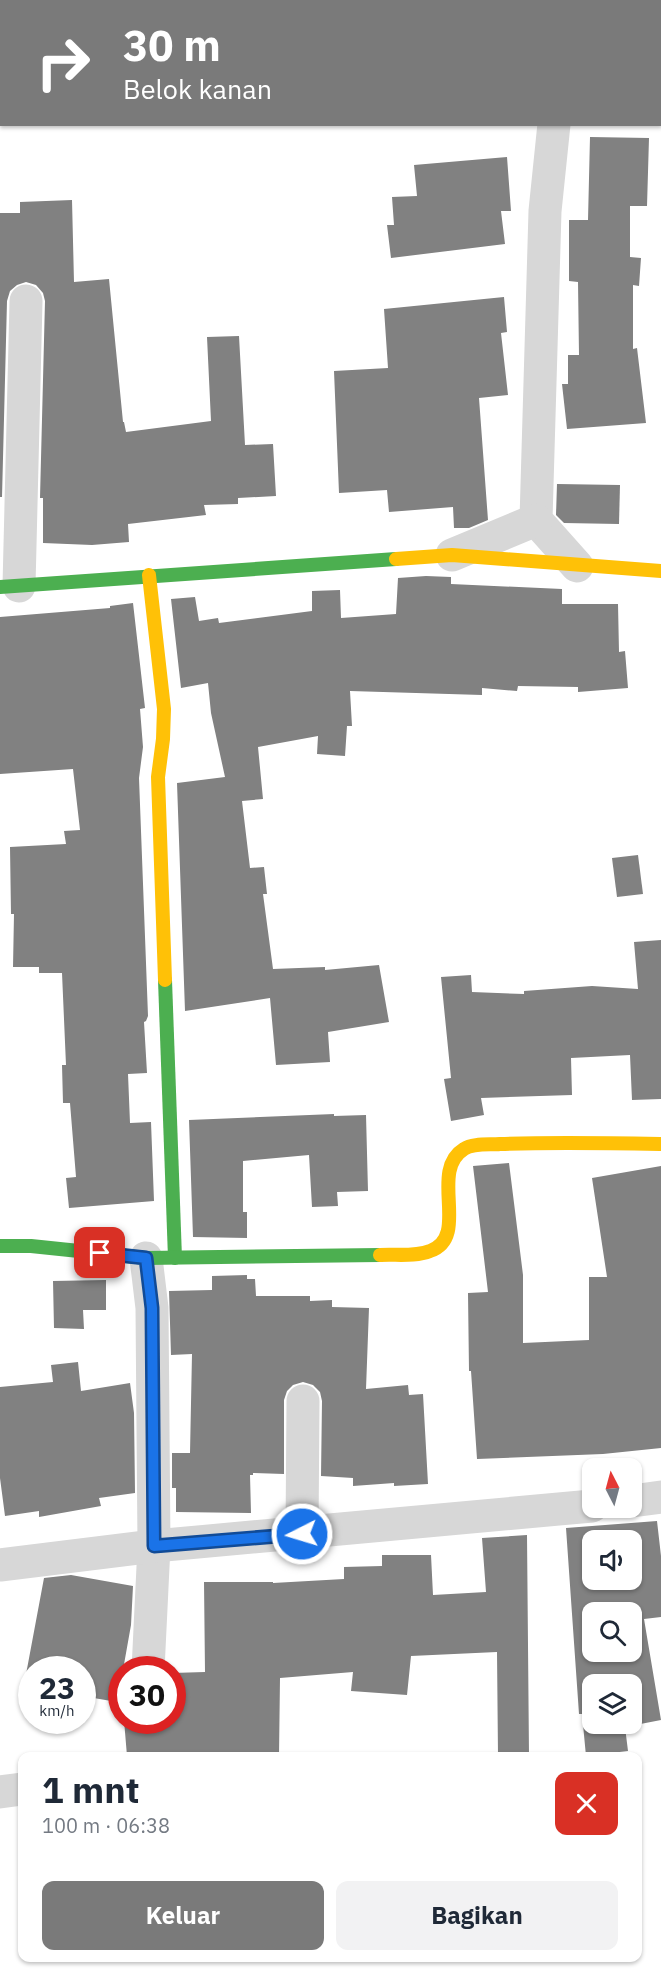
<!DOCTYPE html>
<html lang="id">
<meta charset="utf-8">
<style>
body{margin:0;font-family:"IBM Plex Sans",sans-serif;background:#f2f2f3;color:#1f2937;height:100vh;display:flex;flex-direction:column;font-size:22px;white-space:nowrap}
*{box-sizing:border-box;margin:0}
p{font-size:20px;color:#747a83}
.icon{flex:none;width:33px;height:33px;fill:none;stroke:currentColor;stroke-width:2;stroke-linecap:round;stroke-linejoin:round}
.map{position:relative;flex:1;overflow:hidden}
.drawer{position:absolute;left:18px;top:1752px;width:624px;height:210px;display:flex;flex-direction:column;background:#fff;border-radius:12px;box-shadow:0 2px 4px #0004}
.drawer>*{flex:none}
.hud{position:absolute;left:0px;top:0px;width:662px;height:126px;box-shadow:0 2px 4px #0004;background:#7a7a7a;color:#fff;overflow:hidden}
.needle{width:39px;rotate:354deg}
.tools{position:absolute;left:582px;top:1458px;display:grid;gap:12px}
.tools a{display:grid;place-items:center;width:60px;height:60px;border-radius:12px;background:#fff;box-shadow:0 2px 4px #0004;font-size:30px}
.speed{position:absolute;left:18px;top:1656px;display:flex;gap:12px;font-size:30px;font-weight:700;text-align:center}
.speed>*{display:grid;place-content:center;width:78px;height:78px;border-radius:50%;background:#fff;box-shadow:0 2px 4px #0004;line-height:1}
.speed small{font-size:15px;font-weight:400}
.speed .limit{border:9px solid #d22;background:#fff;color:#111}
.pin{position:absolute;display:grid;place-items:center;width:51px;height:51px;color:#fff;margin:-26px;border-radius:12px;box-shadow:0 3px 9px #0006}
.me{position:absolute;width:66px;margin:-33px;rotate:265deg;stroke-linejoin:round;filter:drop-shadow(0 0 4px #0008)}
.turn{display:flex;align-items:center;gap:21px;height:126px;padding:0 24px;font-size:27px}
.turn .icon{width:78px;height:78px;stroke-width:2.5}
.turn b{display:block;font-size:42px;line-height:51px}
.round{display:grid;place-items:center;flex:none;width:63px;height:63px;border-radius:12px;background:#f2f2f3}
.headline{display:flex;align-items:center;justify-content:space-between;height:102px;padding:0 24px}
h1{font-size:36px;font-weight:700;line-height:45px}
.button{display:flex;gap:12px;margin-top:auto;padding:12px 24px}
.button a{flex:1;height:69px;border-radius:12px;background:#7a7a7a;color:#fff;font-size:24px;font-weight:700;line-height:69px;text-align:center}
.button a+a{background:#f2f2f3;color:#1f2937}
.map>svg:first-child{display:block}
.building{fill:#818181;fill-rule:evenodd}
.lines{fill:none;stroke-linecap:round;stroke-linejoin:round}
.street{stroke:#d7d7d7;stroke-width:33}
.fast{stroke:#4caf50;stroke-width:14}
.slow{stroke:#ffc107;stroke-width:14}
.route-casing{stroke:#114b97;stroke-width:15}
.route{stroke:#1a73e8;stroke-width:10}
</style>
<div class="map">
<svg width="661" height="1980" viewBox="0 0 661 1980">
<rect width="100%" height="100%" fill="#fff"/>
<g class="building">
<path d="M590,137l59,1 -2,68h-17v51l11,1 -2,28 -6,-1v64l4,-1 9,75 -79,6 -5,-45h6v-29h11l-1,-73 -9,-1v-61h19z"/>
<path d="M507,157l4,54h-10l4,33 -114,14 -4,-33h7l-2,-28 25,-1 -3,-31z"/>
<path d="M72,200l2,82 35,-3 14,143h1l2,10 85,-11 -4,-84 32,-1 6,109 28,-1 3,52 -38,2v6l-34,1 2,10 -78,9 1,18 -37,3 -49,-2v-45h-3l5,-197 -2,-8 -7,-8 -10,-3 -9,3 -7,6 -3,10 -5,196h-2v-284h20v-11z"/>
<path d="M504,297l3,35 -6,1 7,62 -29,3 9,122 -19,8h-15l-1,-21 -64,5 -2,-22 -48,3 -5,-122 54,-3 -4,-59z"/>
<path d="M557,484l63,1 -1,39 -55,-1 -8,-8z"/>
<path d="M426,576l25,1v7l111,5v15h56l1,48 6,-1 3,37 -50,4v-5l-60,-1 -1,5 -35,-3v7l-132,-4 2,35h-5l-2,30 -28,-2 1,-18 -60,11 5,52 -21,2 8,67 14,-1 3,27h-4l10,75 52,-2v3l54,-5 10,57 -61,10 2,30 -54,3 -6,-67 -85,13 -8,-228 48,-6 -14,-64 -3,-30 -27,5 -10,-89 24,-2 4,24 19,-3 1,5 93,-12v-20l28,-1 1,28 55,-4 2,-36z"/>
<path d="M133,603l12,105 -5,1 3,38 -4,31 9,238 -2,5 -2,1 3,51 -19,1 2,49 21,-1 3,79 -85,7 -3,-30 10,-1 -6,-74h-7l-1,-38h4l-4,-92h-23v-6h-26l1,-53h-3l-1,-67 56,-3 -2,-13 16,-1 -7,-61 -73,5v-157l110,-9v-2z"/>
<path d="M638,855l5,39 -26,3 -5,-39z"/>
<path d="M661,940v159l-29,1 -2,-45 -59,3 1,37 -91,3 3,17 -33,6 -7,-42 7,-1 -10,-101 30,-2 1,17 52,2v-3l68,-5 46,3 -4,-47z"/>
<path d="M334,1114v2l32,-1 2,76 -31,1 1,14 -26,1 -3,-52 -66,6v51h4v26l-54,-1 -4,-117z"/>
<path d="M509,1163l14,112v68l66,-3v-63h18l-15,-99 69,-12v282l-58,6 -126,5 -6,-88h-2l-1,-78 20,-1 -15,-126z"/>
<path d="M247,1275v4h8l1,17h54v5l22,-1v7l37,1 -3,81 42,-4 1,10 14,-1 5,90 -34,2v-3l-41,3v-8l-32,-2 1,-75 -2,-9 -7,-7 -10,-3 -10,3 -6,6 -3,9v74l-31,-1v2h-3l1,38 -75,-1v-24h-4v-35h18l2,-99 -21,1 -2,-64 43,-1v-14z"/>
<path d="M106,1280v30h-23l1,19 -30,-1 -1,-47z"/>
<path d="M78,1362l3,29 49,-8 4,30 1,80 -36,5 2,8 -62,11v-6l-34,5 -5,-38v-91l53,-5 -2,-17z"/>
<path d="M657,1521l4,35v61l-17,2 17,101 -36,7 3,24 -42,5 -4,-42h-3l-13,-186zM592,1540h40v40h-40zM592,1612h40v40h-40zM592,1684h40v40h-40z"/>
<path d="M527,1535l2,221h-31l-1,-104 -86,4 -4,39 -56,-4 2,-19 -73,6 -1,78h-152l-3,-36h50l-2,-47 33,-1 -1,-90h69v1l71,-4v-12l38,-1v-11h49l2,40 53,-3 -4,-54z"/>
<path d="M71,1575l62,11 -2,39 -8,45h-1l-5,32 -35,-6v-26h-50v16l-8,-1 20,-107z"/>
</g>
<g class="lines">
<g class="street">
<path d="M565,2v-2"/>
<path d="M554,124l-9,87 -9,309 41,46"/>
<path d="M452,555l84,-35"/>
<path d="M19,586l7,-285"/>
<path d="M146,1258l6,50 2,238 -6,124"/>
<path d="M632,1501l29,-4"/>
<path d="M302,1534l1,-133"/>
<path d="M0,1565l154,-19 438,-40"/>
<path d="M0,1792l22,-3"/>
</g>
<g class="fast">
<path d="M0,587l396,-28"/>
<path d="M165,980l10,278"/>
<path d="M0,1246h31l115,12 234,-3"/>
</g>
<g class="slow">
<path d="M396,559l56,-4 209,16"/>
<path d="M149,575l15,134 -1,30 -5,38 7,203"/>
<path d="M380,1255c16,-1 35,2 50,-4 41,-14 -2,-80 34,-102 9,-6 25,-4 36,-5 54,-2 107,-1 161,0"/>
</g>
</g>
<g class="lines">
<g class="route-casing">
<path id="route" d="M100,1253l46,5 6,50 2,238 148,-12"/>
</g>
<use href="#route" class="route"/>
</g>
</svg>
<div class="tools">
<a><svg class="needle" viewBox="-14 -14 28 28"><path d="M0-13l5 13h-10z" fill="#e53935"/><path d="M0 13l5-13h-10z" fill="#747a83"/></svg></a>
<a><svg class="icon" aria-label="sound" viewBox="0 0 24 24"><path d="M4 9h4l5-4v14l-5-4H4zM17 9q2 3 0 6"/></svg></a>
<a><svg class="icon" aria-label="search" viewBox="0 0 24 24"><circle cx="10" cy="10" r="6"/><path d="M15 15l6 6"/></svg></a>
<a><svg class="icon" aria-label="layers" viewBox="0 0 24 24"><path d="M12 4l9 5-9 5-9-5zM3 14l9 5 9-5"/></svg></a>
</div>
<div class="speed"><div>23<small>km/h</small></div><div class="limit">30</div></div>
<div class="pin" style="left:100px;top:1253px;background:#d93025"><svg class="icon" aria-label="arrive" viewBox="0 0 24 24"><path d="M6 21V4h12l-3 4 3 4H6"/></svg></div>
<svg class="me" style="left:302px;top:1534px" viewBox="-20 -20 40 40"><circle r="17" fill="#1a73e8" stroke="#fff" stroke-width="3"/><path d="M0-11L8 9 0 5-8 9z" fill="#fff"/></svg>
<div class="hud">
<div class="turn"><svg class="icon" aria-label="right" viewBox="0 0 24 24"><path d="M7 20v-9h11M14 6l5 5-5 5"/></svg><div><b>30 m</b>Belok kanan</div></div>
</div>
<section class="drawer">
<div class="headline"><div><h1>1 mnt</h1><p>100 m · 06:38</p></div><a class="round" style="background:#d93025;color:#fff"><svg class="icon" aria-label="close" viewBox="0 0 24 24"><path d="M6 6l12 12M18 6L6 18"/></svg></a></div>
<div class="button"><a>Keluar</a><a>Bagikan</a></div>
</section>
</div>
